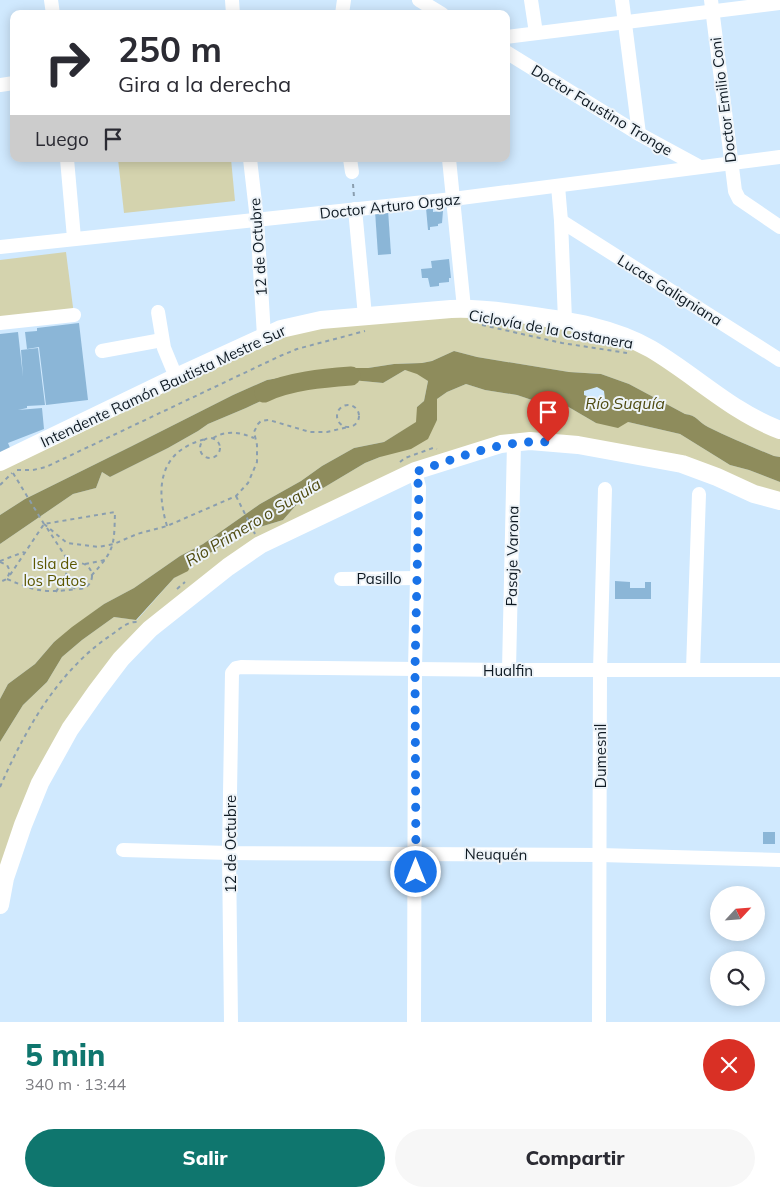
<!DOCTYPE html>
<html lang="es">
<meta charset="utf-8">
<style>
body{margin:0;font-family:Mulish,sans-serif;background:#f7f7f7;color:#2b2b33;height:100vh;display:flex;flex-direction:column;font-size:19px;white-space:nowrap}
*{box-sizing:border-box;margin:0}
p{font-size:16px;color:#7c7c81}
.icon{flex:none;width:28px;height:28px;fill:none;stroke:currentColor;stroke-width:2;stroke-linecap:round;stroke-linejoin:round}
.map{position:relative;height:1022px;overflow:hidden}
.side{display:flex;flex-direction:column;background:#fff;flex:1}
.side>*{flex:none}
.guide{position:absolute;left:10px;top:10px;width:500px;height:152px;border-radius:10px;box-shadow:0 2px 12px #0003;background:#fff;color:#2b2b33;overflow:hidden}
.needle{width:32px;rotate:64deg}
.controls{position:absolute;left:710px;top:886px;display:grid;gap:10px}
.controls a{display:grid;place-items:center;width:55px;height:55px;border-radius:50%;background:#fff;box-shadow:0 2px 12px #0003;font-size:25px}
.pin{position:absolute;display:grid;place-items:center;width:42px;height:42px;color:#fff;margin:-51px -21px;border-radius:50% 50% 50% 0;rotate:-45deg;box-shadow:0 0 5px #0007}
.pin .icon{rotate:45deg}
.me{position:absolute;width:55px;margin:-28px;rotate:0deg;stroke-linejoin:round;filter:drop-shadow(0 0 4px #0008)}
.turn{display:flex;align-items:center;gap:18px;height:105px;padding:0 25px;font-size:22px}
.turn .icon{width:65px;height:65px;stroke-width:2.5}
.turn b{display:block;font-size:35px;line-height:42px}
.then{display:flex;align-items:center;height:48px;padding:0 25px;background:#0003;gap:10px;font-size:19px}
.round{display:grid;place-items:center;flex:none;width:52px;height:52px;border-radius:26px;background:#f7f7f7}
.summary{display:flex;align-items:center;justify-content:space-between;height:85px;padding:0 25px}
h1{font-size:30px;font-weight:800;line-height:38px;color:#0f766e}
.primary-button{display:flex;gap:10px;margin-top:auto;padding:10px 25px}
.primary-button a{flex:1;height:58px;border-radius:30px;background:#0f766e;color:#fff;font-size:20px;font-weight:800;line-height:58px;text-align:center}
.primary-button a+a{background:#f7f7f7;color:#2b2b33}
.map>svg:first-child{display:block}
.green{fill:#d4d3ae}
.water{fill:#8e8c5c;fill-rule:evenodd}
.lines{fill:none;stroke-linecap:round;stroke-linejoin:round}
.river{stroke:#8e8c5c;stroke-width:19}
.building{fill:#8bb6d7}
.path{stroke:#8a9eaf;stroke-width:2;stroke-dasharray:4 4;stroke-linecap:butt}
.minor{stroke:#fff;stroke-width:14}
.major{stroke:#fff;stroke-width:18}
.route{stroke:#1a73e8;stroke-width:9;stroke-dasharray:0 16.2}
.labels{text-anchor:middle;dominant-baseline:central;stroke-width:4;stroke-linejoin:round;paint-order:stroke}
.street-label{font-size:15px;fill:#0e1922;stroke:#eef4f9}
.park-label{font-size:15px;fill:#5c5700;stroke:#eef4f9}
.water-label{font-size:16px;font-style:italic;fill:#4f4b11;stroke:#eef4f9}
</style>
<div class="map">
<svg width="780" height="1022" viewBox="0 0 780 1022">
<rect width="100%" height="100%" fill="#d0e9fe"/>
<g class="green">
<path d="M118,159h113l4,42 -111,12z"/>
<path d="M66,252l8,63 -74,8v-63z"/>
<path d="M451,309l170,25 159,96v27l-6,-1c-22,-9 -44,-18 -66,-29 -10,-5 -11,-12 -23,-13l-56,-30 -28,-10 -32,-2 -92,-15 -23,-6 -22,10 -10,2 -28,1 -26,4h-31l-70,12 -34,15 -101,51 -107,53 -25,16v-53l264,-126z"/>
<path d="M405,370l12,3 11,8 -4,20 -7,6v15l-33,20 -30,6 -32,18 -21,15 -41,23 -57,40 -23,12 -46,32 -30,16 -50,38 -19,22 -27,20 -8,15v-155l73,-50 23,-6 6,-16 8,5 58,-29 30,-17 10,-7 38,-16 28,-13 12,-9 16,-6 18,-3 63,6z"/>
<path d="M466,384l19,6 32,5 18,6 25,1 36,21 32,-1 52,12 50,31 19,5 31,12v19l-98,-37 -181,-20 -241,101 -96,72 -94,112 -70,176v-163l23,-37 24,-23 15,-25 20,-17 32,-23 23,3 37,-42 14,-8 7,-13 17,-5 25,-18 46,-14 15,-17 67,-40 15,-6 57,-37v-21l10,-7z"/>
</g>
<path class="water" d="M454,351l23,6 92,15 32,2 28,10 56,30c12,1 13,8 23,13 22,11 44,20 66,29l6,1v25l-31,-12 -19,-5 -50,-31 -52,-12 -10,6 -22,-5 -36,-21 -25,-1 -18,-6 -32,-5 -19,-6 -19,8 -10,7v21l-9,19 -17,10 -31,8 -15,6 -67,40 -15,17 -46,14 -25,18 -17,5 -7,14 -14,7 -38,42 -22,-3 -32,23 -20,17 -15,25 -24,23 -23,37v-43l8,-15 27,-20 19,-22 18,-15 32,-23 30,-16 46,-32 23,-12 57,-40 41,-23 21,-15 32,-18 30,-6 32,-20 1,-15 7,-6 4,-20 -11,-7 -12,-4 -22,13 -63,-6 -18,3 -16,6 -12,9 -28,13 -38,16 -10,7 -30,17 -58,29 -8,-5 -6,16 -23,6 -73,50v-29l25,-16 107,-53 101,-51 34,-15 70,-12h31l26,-4 28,-1 10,-2zM597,387l7,4 1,8 -8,1 -13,-5v-4z"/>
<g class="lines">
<path class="river" d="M264,393c26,-12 59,-15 87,-17"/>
</g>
<g class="building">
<path d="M426,208h7v4l10,-1 -1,12 -4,1v2l-8,1v3h-2z"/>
<path d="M388,210l3,44 -13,1 -3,-44z"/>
<path d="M449,259l2,19h-2v4l-10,1v3l-9,1 -2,-9h-6l-1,-9 11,-1 -1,-7z"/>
<path d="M79,323l9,77 -42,5 -7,-58 -12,2 -2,-17 12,-1v-3z"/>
<path d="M18,332l5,45 -2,-27 17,-2 7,57 -18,1v2l-9,2 24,-2 2,21 -36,14 3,7 -11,4v-120z"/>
<path d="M615,581l15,1v6h15v-6h6v17h-36z"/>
<rect x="763" y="832" width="12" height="12"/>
</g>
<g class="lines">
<g class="path">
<path d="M353,184l1,13"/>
<path d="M482,325l80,18 65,10"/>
<circle cx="348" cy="416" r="11"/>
<circle cx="210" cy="448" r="10"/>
<path d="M213,438c14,-8 26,-6 41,0"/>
<path d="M400,462l5,-4 28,-10 4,1"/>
<path d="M17,470h16l13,-3 234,-111 17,-7 68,-18"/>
<path d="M13,473l31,51"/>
<path d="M0,485l12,-12"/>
<path d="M236,496l19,38"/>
<path d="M44,524l23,19 31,4 16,-3 23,-10 30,-8 69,-30 12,-13 9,-21v-17l-3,-13 4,-8 3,-3 8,-1 41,12h17l21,-5"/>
<path d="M167,526c-12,-40 -7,-76 39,-87"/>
<path d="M47,528l24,37"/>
<path d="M0,561l24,-9"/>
<path d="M0,562l7,3 3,6 -3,8 -7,3"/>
<circle cx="79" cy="576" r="13"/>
<path d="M85,564l20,-4"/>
<path d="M10,575l34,-51 71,-12c-1,34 0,38 -24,64"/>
<path d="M7,579c30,13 38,14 70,10"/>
<path d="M177,589l8,-7"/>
<path d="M56,592l9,-16"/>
<path d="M0,787c26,-59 59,-118 114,-154 7,-5 14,-12 24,-11"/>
</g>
<g class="minor">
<path d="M51,0l2,14"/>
<path d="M232,0l1,14"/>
<path d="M419,0l23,14"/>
<path d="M531,0l5,33"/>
<path d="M622,0l17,134"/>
<path d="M711,0l24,191 4,8 41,28"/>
<path d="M342,14l2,-14"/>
<path d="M506,37l274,-34"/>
<path d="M506,52l133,82 59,32"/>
<path d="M0,85l14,-2"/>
<path d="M67,159l7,79"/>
<path d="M250,159l7,61 7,116"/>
<path d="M350,159l2,13"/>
<path d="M449,159l15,149"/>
<path d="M558,186l3,35 4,99"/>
<path d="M355,209l10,107"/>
<path d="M561,221l219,139"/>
<path d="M0,247l453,-48 327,-42"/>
<path d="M158,312l6,36 12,29"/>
<path d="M0,323l74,-8"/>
<path d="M102,351l60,-11"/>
<path d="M341,579l76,-1"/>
<path d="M693,669l6,-175"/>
<path d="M509,670l5,-227"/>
<path d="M123,850l106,3 371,2 180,5"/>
<path d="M231,1022l-2,-169 3,-180 4,-5 5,-1 268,3h271"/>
<path d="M414,1022l1,-353 4,-182 -4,-16"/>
<path d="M599,1022l1,-352 5,-181"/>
</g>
<g class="major">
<path d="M0,462l176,-85 105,-48 40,-9 130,-11c25,-1 51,2 76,6 43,6 85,12 124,34 44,26 81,63 129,81"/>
<path d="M0,905l5,-27 18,-53 17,-42 30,-54 26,-37 25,-33 29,-30 78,-62 32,-22 155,-74 86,-27 29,-3 48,4 104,19 35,13 37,17 26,7"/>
</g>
</g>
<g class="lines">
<path class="route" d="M416,872l-1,-203 4,-182 -4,-15c43,-14 87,-33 133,-30"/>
</g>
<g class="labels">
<g class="street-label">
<text transform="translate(723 100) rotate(-97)">Doctor Emilio Coni</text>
<text transform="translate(602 110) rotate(31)">Doctor Faustino Tronge</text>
<text transform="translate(390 206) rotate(-6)">Doctor Arturo Orgaz</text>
<text transform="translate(258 247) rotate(-94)">12 de Octubre</text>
<text transform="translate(670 290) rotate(32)">Lucas Galigniana</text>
<text transform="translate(551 329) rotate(10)">Ciclovía de la Costanera</text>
<text transform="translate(163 386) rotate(-25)">Intendente Ramón Bautista Mestre Sur</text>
<text transform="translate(512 556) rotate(-89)">Pasaje Varona</text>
<text x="379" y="578">Pasillo</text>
<text x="508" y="670">Hualfin</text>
<text transform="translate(600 756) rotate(-90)">Dumesnil</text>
<text transform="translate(230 844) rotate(-90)">12 de Octubre</text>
<text transform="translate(496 854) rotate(1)">Neuquén</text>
</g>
<g class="park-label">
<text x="55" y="563">Isla de<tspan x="55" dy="17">los Patos</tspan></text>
</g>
<g class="water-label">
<text x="625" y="403">Río Suquía</text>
<text transform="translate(253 522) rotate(-31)">Río Primero o Suquía</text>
</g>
</g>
</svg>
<div class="controls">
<a><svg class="needle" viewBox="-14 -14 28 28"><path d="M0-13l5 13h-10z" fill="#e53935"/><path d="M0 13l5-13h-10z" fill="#7c7c81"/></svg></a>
<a><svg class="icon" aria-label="search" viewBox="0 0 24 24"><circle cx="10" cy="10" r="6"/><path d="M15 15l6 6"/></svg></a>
</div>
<div class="pin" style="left:548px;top:442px;background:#d93025"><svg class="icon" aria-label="arrive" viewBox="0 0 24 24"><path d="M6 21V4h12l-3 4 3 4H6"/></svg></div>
<svg class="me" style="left:416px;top:872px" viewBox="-20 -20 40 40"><circle r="17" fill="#1a73e8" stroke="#fff" stroke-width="3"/><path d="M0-11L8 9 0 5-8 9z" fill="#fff"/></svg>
<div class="guide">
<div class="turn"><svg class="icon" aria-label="right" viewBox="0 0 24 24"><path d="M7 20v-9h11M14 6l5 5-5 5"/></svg><div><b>250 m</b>Gira a la derecha</div></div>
<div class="then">Luego<svg class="icon" aria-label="arrive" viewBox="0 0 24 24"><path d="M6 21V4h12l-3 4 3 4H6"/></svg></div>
</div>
</div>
<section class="side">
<div class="summary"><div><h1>5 min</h1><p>340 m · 13:44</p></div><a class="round" style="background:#d93025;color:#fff"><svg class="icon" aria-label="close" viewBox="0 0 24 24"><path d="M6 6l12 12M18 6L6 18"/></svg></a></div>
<div class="primary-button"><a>Salir</a><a>Compartir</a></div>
</section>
